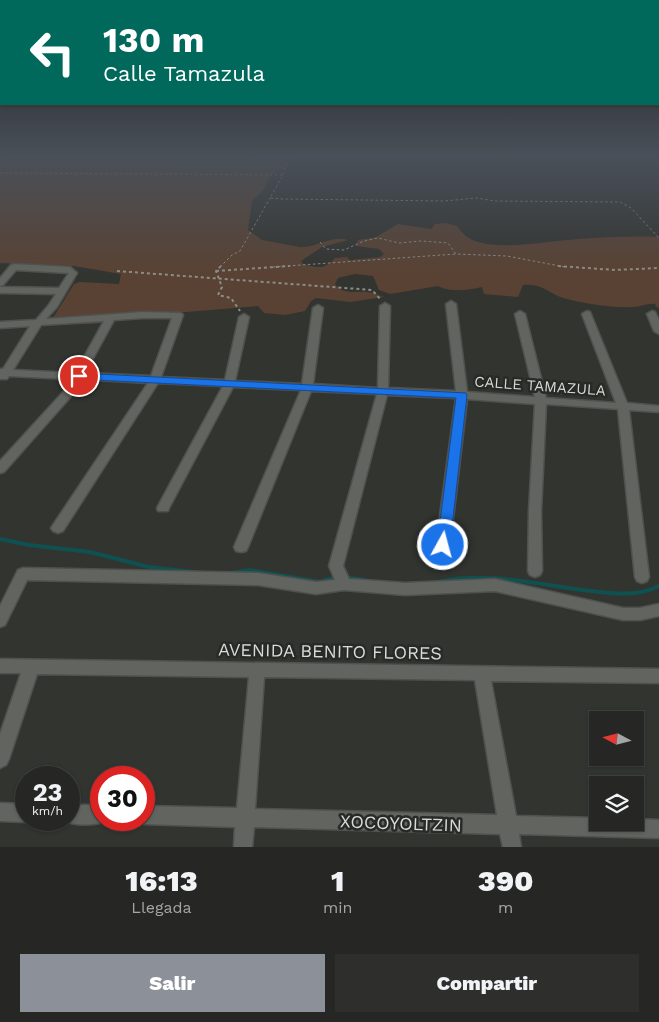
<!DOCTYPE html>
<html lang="es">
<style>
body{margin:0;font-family:"Work Sans",sans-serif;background:#2e2f2c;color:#f1f3f6;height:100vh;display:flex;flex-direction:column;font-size:19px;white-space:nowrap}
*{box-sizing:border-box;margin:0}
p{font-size:16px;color:#a4a5a6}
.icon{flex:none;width:28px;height:28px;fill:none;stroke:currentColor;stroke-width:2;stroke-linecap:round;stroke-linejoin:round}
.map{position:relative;height:847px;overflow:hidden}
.drawer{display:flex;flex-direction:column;background:#262724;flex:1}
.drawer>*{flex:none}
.banner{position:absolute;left:0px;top:0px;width:660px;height:105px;box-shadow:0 1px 4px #0004,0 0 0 1px #424441;background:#00695c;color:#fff;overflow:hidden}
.needle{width:32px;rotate:277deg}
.fabs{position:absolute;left:589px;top:711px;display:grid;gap:10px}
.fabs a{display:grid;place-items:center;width:55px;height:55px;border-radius:0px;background:#262724;box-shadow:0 1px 4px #0004,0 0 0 1px #424441;font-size:25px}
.speed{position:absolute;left:15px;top:766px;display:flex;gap:10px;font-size:25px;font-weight:700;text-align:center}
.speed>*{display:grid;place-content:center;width:65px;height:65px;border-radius:50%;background:#262724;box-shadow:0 1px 4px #0004,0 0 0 1px #424441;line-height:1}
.speed small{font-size:12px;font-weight:400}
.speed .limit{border:8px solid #d22;background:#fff;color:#111}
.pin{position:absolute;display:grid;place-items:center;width:42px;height:42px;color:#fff;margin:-21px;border:2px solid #fff;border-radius:50%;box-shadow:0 1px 5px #0007}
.me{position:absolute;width:55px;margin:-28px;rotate:7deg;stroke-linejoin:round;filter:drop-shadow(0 0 4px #0008)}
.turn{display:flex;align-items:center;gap:18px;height:105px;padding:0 20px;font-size:22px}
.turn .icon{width:65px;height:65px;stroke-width:2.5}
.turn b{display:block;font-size:35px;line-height:42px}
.eta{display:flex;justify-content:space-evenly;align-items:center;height:85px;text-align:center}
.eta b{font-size:30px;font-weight:800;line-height:35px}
.cta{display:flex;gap:10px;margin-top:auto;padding:10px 20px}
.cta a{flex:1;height:58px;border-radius:0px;background:#8c9099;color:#fff;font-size:20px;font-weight:800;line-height:58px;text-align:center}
.cta a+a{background:#2e2f2c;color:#f1f3f6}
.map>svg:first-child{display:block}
.green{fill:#594233}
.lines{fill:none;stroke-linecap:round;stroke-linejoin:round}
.stream{stroke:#0f5151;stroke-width:4}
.minor-casing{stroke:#4f514e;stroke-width:3}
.path-far1{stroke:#8b8d89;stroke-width:1;stroke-dasharray:2.5 2.5;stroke-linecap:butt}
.path{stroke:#8b8d89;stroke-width:2;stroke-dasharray:3 3;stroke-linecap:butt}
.minor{fill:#62645f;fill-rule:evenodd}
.route{fill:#1a73e8;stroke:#114b97}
.labels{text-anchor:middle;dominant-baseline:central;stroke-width:5;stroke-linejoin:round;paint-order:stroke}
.street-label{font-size:15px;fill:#d9dbd8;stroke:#282a26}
.near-street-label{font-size:18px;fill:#d9dbd8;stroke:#282a26}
</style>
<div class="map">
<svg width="659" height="847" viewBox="0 0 659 847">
<rect width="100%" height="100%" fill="#323430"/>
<path class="green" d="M0,156h295l-10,12 -15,8 -5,12 -13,13 -4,29 14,10 38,7c17,1 32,-12 48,-7l-26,7 -21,14 2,3c15,4 21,6 32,-6l12,-1 3,3 30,-3 4,-3 -5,-5 -23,-3 2,-6 18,-3 22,-13 33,5 4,-5 11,-1 11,3c4,7 13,14 21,16 27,8 71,-1 100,-3 27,-2 54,-3 81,-2v71l-4,-2 1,-2c-9,-1 -15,3 -23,3 -22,1 -45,-3 -66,-8 -18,-4 -23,-16 -44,-14l-5,12 -34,-3 -2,-7c-13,3 -32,6 -44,-1l-48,8 -11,-4 -6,-14 -18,-2 -17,4 -3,6c7,11 21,7 32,8 5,0 11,3 17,5l-34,5 -34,-4 -5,3 -6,10 -20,4 -21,-2 -6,-7 -133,11c-21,9 -45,6 -67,8l-5,-7 21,-34 6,-2 39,2 2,-10 -47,-8 -74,-3z"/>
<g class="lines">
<g class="stream">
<path d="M0,539l29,6 61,7 59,15 44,5"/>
<path d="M232,573l17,-3 71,12 16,-5"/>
<path d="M344,577l21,3"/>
<path d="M438,582c46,-11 98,2 145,8 26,3 52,8 76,-4"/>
</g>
<g class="minor-casing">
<g id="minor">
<path d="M14,264l56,3 7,6 -20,34 -11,12 97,-7 38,1 2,2 -22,62 64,3 14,-63 5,-3 5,3 -14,64 67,3 11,-76 5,-3 5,3 -10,76 65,4 2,-82 5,-3 5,3 -2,82 68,3 -10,-87 5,-3 5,3 11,88 68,5 -20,-83 5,-3 5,3 21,84 70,5 -34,-89 5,-3 3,1 37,91 32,3v6l-30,-2 20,167 -2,4 -5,2 -5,-2 -2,-4 -17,-168 -72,-5 -5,107 1,60 -2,4 -5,2 -5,-2 -2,-4 1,-60 6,-107 -68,-5 -17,146 -2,4 -5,1 -5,-1 -2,-4 20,-147 -69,-3 -44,171 6,13 56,4 90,-4 128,29h17l19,-4v12l-19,4h-17l-128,-29 -90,4 -61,-5 -28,4 -58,-9 -231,-5 -22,45 -5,2v-21l18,-36 5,-2 235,5 58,9 19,-2 -6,-14 48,-172 -66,-3 -63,156 -2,4 -5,1 -5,-1 -2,-4 67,-157 -68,-3 -64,121 -1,3h-10l-1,-3 66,-122 -65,-3 -95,148 -5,2 -5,-2 -2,-3 2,-3 95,-142 -67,-4 -8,15 -69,78 -4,1v-12l65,-71 6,-11 -62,-3 -2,3h-7v-10h3l27,-43 -30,2v-6l36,-2 12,-14 8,-12 -56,-1v-6l59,1 10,-15 -53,-3 -13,15 -3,1v-8l11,-13zM143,318h29l-21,58 -66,-3 29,-53zM104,321l-29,52 -62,-3 28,-45z"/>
<path d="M652,311l3,1 4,8v14l-5,-3 -7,-17z"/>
<path d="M0,659l659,10v14l-168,-2 25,135 82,2v4h37v-3l24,1v18l-140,-4 2,13h-18l-3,-13 -246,-7 -2,20h-18l1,-20 -91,-3 -7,-4h7v-14l93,2 12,-131 -212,-3 -28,85 -3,6 -6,3v-34l21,-61h-21zM264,677l211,3 22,135 -242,-6z"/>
<path d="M0,803l26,1v16h5l-5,2 -26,-1z"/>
<path d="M69,805h32v15h7c-11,6 -35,6 -46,0h7z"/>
</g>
</g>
<g class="path-far1">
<path d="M0,161l12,-5"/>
<path d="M0,173l283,2 -13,23 13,1 161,2 32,-3 19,3 125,1 11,6 28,30"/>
<path d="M283,175l2,-9 7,-10"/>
<path d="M320,242l6,7 18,1 20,-9 14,-3 21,5 22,-2 27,2 8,11 51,2 58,11"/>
<path d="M220,267l12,-12 8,-4 30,-53"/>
<path d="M273,267l183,-13"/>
</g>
<g class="path">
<path d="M221,266l-5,5 6,16 -4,8 13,3 9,13"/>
<path d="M558,266l57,4 44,-2"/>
<path d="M117,271l255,19 9,10"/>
<path d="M216,271l74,-5"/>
</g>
<use href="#minor" class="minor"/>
</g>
<linearGradient id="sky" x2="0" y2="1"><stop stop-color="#1c1d1a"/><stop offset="0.57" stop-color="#495059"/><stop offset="1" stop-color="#495059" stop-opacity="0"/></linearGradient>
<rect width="659" height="274" fill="url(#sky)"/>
<path class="route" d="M79,373l387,20 1,2 -17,150 -7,5 -6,-5 19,-147 -381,-19 -1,-3z"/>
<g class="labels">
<g class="street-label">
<text transform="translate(540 386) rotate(4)">CALLE TAMAZULA</text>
</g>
<g class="near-street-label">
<text transform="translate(330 651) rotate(1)">AVENIDA BENITO FLORES</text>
<text transform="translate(401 823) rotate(2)">XOCOYOLTZIN</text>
</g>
</g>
</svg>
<div class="fabs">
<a><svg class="needle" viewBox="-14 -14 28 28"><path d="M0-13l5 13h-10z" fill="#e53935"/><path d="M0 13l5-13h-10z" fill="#a4a5a6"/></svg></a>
<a><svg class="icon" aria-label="layers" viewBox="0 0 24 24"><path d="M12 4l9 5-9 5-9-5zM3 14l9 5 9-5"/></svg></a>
</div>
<div class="speed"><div>23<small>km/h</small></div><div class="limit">30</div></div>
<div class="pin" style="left:79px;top:376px;background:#d93025"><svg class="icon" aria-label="arrive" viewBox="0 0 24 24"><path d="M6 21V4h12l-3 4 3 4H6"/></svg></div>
<svg class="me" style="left:443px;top:545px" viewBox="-20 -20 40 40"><circle r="17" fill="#1a73e8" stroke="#fff" stroke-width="3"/><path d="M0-11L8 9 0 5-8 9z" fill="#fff"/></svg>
<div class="banner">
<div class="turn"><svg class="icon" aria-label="left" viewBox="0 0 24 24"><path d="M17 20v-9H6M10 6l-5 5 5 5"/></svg><div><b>130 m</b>Calle Tamazula</div></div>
</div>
</div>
<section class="drawer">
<div class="eta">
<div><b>16:13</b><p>Llegada</p></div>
<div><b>1</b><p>min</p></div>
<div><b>390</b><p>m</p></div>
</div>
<div class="cta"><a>Salir</a><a>Compartir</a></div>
</section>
